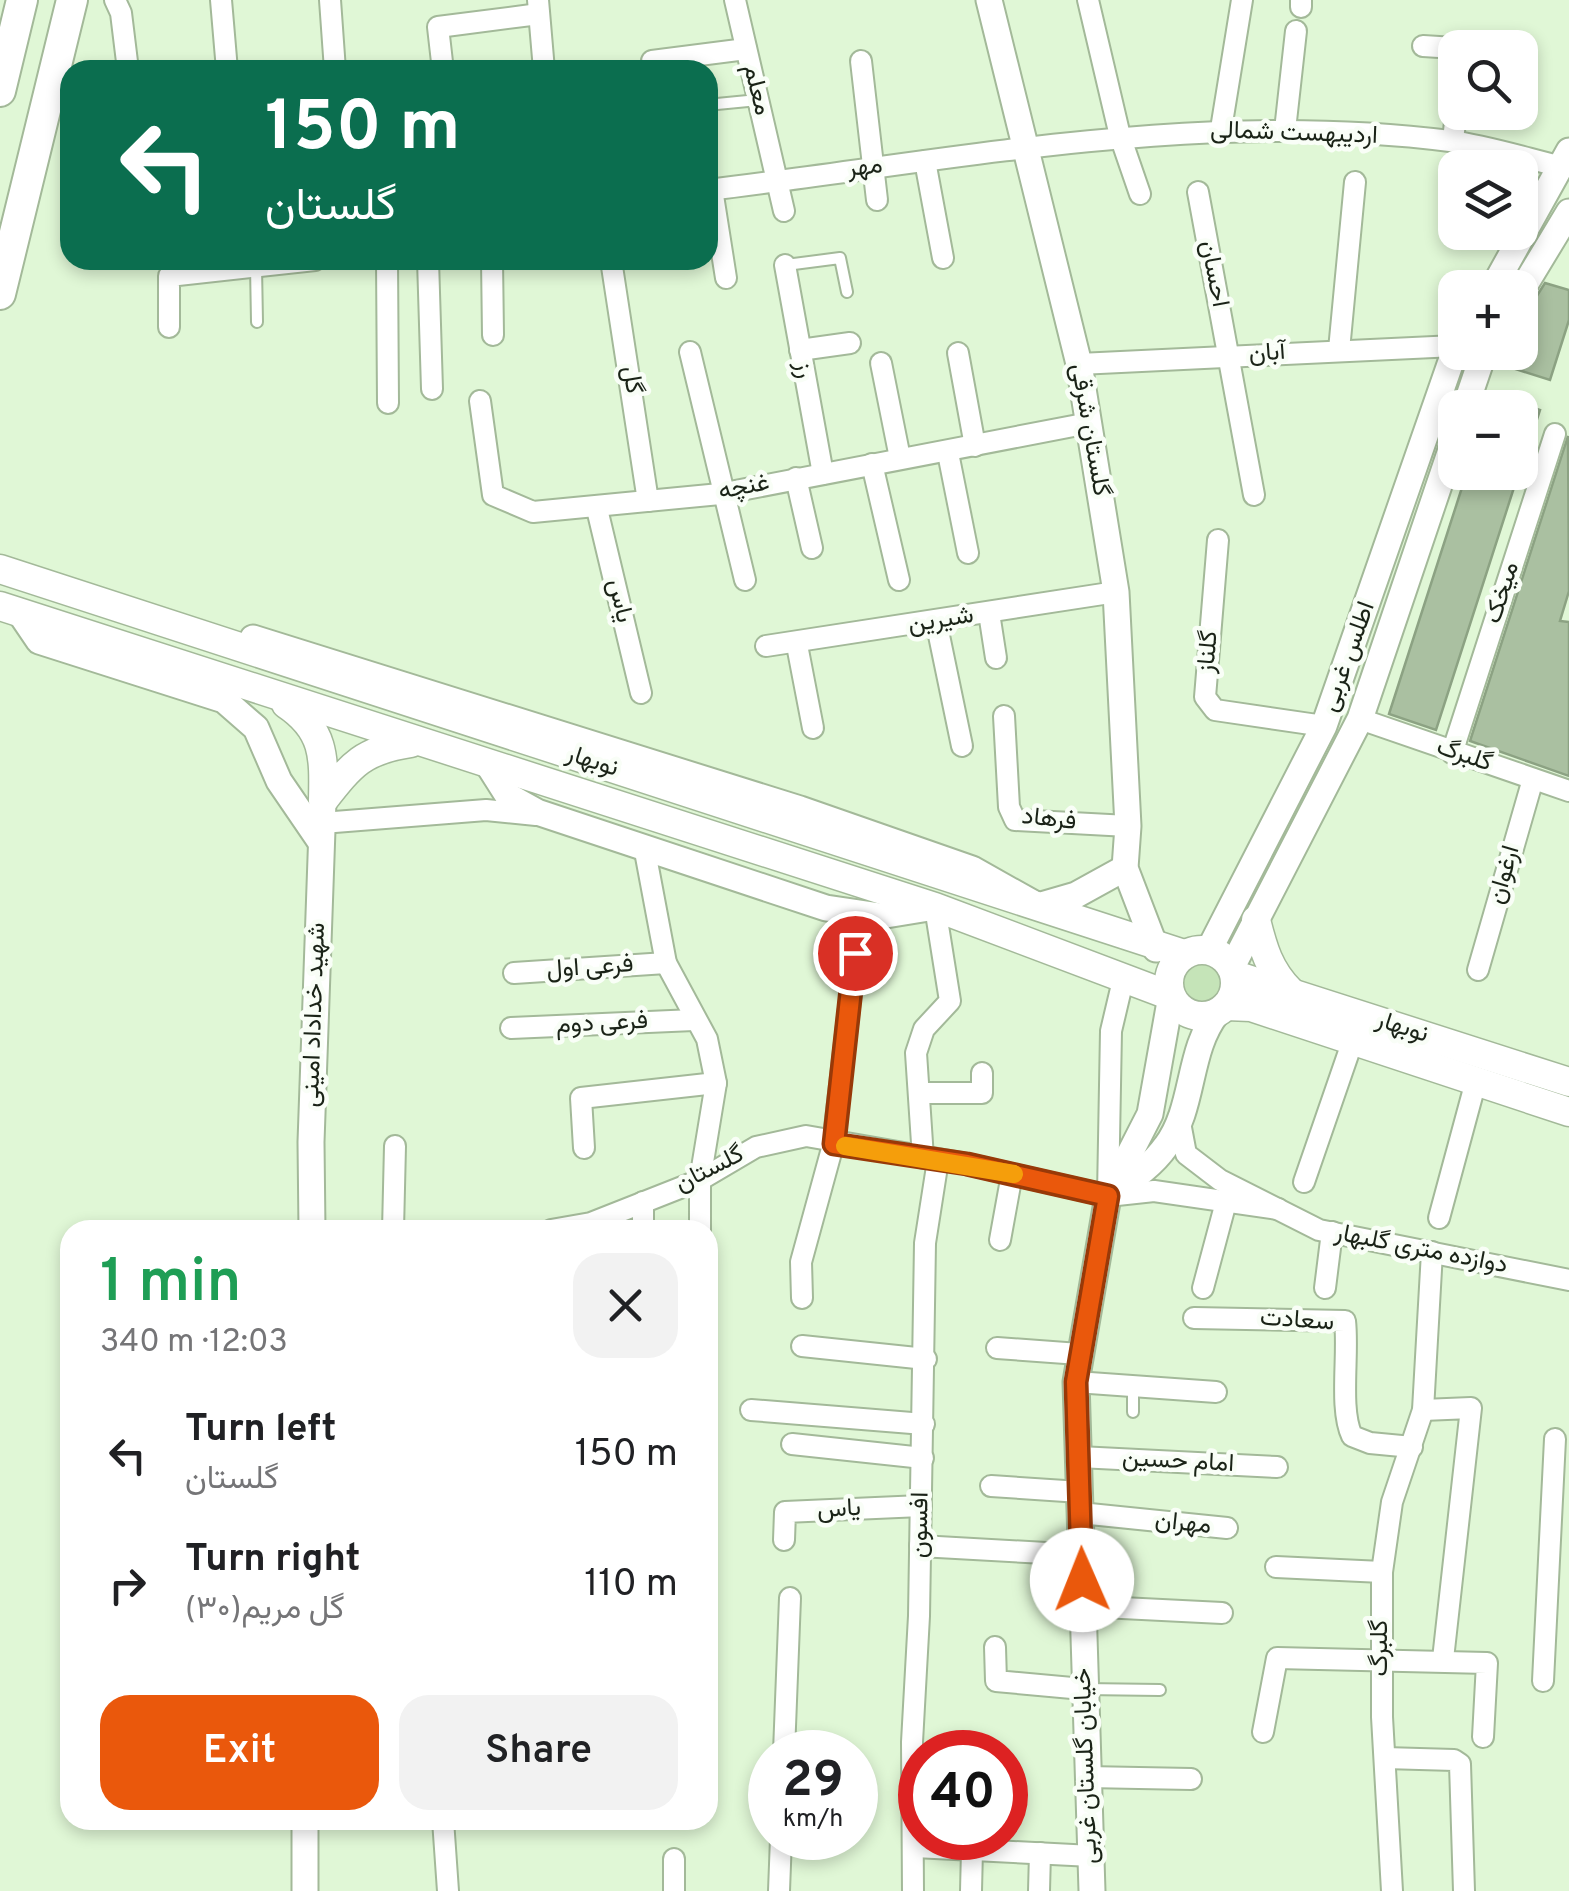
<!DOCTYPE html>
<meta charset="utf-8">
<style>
body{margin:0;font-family:Overpass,Vazirmatn,sans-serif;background:#f2f2f2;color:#202124;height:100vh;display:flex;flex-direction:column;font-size:38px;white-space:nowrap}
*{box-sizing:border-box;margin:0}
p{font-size:32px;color:#757577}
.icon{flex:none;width:55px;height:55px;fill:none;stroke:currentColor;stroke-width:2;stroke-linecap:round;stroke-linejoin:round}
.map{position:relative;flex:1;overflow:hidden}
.details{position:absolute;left:60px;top:1220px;width:658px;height:610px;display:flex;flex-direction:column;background:#fff;border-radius:30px;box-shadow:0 5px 15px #0003}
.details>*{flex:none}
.banner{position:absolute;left:60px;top:60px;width:658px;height:210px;border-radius:30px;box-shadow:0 5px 15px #0003;background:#0b6e4f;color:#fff;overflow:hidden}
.fabs{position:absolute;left:1438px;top:30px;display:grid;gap:20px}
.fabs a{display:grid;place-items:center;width:100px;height:100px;border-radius:20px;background:#fff;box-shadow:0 5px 15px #0003;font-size:50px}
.speed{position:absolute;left:748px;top:1730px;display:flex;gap:20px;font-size:50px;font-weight:700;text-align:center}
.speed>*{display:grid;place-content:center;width:130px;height:130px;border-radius:50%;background:#fff;box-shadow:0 5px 15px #0003;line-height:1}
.speed small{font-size:25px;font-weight:400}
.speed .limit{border:15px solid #d22;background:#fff;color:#111}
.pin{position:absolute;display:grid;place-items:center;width:85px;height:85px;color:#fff;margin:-42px;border:5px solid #fff;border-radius:50%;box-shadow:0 2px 10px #0007}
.me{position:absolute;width:110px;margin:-55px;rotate:359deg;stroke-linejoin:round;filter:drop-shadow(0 0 8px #0008)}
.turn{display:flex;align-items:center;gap:35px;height:210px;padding:0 40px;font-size:45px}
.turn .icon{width:130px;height:130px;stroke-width:2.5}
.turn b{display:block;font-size:70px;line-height:85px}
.round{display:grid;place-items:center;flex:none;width:105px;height:105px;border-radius:30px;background:#f2f2f2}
.overview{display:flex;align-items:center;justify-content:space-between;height:170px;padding:0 40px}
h1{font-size:60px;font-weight:600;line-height:75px;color:#1e9e55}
.cta{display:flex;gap:20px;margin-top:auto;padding:20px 40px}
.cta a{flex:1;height:115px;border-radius:30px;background:#ea580c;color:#fff;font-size:40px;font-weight:600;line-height:115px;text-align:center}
.cta a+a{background:#f2f2f2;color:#202124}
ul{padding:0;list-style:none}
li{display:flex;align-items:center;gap:30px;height:130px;padding:0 40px}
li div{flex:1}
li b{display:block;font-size:38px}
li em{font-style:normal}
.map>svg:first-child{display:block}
.green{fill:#c5e4b8}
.building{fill:#aac0a1;stroke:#8ca283;stroke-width:2.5}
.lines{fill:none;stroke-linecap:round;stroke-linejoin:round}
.service-casing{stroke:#a3b999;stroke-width:14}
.minor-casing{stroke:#a3b999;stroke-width:24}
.tertiary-casing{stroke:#a3b999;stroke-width:29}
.secondary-casing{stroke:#a3b999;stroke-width:31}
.primary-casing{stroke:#a3b999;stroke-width:34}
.service{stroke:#fff;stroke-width:10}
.minor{stroke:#fff;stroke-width:20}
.tertiary{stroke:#fff;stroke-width:25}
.secondary{stroke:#fff;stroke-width:28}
.primary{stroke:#fff;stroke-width:30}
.route-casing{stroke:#983908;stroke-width:25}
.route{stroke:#ea580c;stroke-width:18}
.slow{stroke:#f59e0b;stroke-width:18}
.labels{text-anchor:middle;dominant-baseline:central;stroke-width:9;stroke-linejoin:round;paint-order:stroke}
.street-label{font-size:25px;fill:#1a2317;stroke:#f9fef7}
</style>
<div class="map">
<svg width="1569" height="1891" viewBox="0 0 1569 1891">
<rect width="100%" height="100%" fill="#e0f7d6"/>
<circle class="green" cx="1201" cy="983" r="23"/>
<g class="building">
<path d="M1545,283l24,7v30l-19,60 -47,-15 4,-13h13v-43l13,-7z"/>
<path d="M1520,403l20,7 -9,28 -11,-4z"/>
<path d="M1568,436l1,155 -9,30 9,1v154l-99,-35z"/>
<path d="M1467,472h52l-83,258 -47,-16z"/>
</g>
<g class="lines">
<g class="service-casing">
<g id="service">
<path d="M717,104l41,-4"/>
<path d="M786,265l54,-7 7,34"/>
<path d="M256,267l1,55"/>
<path d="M1133,1386v26"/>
<path d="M1084,1689l76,1"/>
</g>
</g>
<g class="minor-casing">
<g id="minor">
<path d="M115,0l6,13 7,57"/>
<path d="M221,0l6,70"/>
<path d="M330,0l5,70"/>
<path d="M538,0l6,70"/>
<path d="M735,0l49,211"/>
<path d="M1088,0l32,136 20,58"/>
<path d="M1301,7v-7"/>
<path d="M1423,46l32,2"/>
<path d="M861,61l16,139"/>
<path d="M442,62l-4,-35 101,-13"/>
<path d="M653,70l-1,-9 94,-12"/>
<path d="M1221,129l21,-129"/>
<path d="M1285,130l11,-99"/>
<path d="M1453,141l3,-29"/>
<path d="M925,161l18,97"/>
<path d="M712,189l14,89"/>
<path d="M708,190c247,-30 492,-81 742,-49 37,5 75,17 112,26"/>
<path d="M1198,192l56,303"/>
<path d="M387,260l1,143"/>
<path d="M428,260l4,129"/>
<path d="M492,260l1,75"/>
<path d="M611,260l37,241"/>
<path d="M785,265l38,209"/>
<path d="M169,327v-51l146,-16"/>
<path d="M800,350l50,-7"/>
<path d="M1339,350l16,-168"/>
<path d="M690,352l55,228"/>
<path d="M958,353l17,93"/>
<path d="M881,363l19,95"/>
<path d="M1079,364l376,-18"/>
<path d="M480,401l13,94 40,17 187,-18 369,-71"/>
<path d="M948,453l20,100"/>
<path d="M872,464l27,116"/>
<path d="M796,478l16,70"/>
<path d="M597,509l44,184"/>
<path d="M1218,540l-13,157 10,13 109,16"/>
<path d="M989,613l7,45"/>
<path d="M936,621l26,125"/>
<path d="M797,645l16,83"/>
<path d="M766,646l350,-54"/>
<path d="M1004,716l5,91 6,13 113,6"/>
<path d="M1360,719l209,72"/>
<path d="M1452,753l103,-319"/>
<path d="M322,823l164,-13 50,5"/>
<path d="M644,846l22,117 41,76 9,44 -16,97v50"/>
<path d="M1478,970l55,-191"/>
<path d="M514,973l152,-10"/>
<path d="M511,1028l183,-8"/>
<path d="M919,1093h63v-20"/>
<path d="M1179,1117l7,37 34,26 99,50 250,50"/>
<path d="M584,1148l-3,-50 135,-15"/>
<path d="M923,1158l-7,-105 8,-24 26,-28 -15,-94"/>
<path d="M1304,1182l49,-142"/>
<path d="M1108,1194l3,-163 13,-55"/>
<path d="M643,1202v28"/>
<path d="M1439,1218l37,-137"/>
<path d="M393,1230l2,-84"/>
<path d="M551,1230l40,-7 109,-43 56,-33 50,-11 161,28 141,32 46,-5 124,18"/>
<path d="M1000,1240l12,-66"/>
<path d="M1203,1288l23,-86"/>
<path d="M1325,1288l7,-56"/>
<path d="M802,1298l-1,-36 32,-117 27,-231"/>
<path d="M1194,1318l151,3c4,33 -6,88 7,115l18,7 42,4"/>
<path d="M802,1346l124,13"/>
<path d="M997,1348l82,6"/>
<path d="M1076,1382l140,10"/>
<path d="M751,1410l173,14"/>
<path d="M1423,1410l48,-2 -28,251"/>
<path d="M792,1444l131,14"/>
<path d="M1079,1457l198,10"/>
<path d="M991,1486l89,6"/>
<path d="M1080,1513l147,15"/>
<path d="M784,1540l1,-28 136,-6"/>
<path d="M920,1546l161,9"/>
<path d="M1276,1567l106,5"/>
<path d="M1082,1606l140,7"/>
<path d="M995,1647l1,34 87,8"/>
<path d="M1543,1681l12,-242"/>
<path d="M1263,1732l14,-74 210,5 -4,74"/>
<path d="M784,1752l6,-154"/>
<path d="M1385,1758l69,2 6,4 4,127"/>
<path d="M1087,1777l104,2"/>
<path d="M443,1820l5,71"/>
<path d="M915,1847l177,9"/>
<path d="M674,1891v-32"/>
<path d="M779,1891l2,-53"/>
<path d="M913,1891l-1,-149 7,-126 6,-373 13,-83"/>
<path d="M971,1891l1,-41"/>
<path d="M1039,1891l1,-38"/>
<path d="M1392,1891l-10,-174v-145l10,-70 31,-92 9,-158"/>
</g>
</g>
<g class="tertiary-casing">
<g id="tertiary">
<path d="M989,0l90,364 37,228 12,234 -3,42 31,81"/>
<path d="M1493,288l76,-137"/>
<path d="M1520,293l49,-81"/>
<path d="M1465,408l19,-56"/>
<path d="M20,613l19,28 185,59 32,28 23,53 41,60"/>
<path d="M253,638l547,171 172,60 66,37 38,-11 49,-27"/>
<path d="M489,766l19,30 29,16 289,96 54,8 55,-9"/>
<path d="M1209,950l115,-224 131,-376"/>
<path d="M1232,967l128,-248 95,-281"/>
<path d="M1112,1193c20,-14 40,-27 54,-47 29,-38 21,-95 51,-133"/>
<path d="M312,1230l-1,-88 12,-341"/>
<path d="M305,1891v-71"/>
<path d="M1092,1891l-16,-509 32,-186 42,-82 21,-118"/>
</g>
</g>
<g class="secondary-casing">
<g id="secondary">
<path d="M0,569l1184,385"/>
<path d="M0,606l935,301 236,89"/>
<path d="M286,704c39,26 38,53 37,97 29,-37 40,-51 88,-58"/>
<path d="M1256,920c7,28 13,50 34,71"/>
<circle cx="1202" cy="983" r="33"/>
<path d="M1235,975l334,107"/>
<path d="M1226,1006l25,1 318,105"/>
</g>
</g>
<g class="primary-casing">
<g id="primary">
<path d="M0,91l22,-91"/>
<path d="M0,294l72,-294"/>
</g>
</g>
<use href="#service" class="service"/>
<use href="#minor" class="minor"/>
<use href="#tertiary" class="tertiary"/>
<use href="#secondary" class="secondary"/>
<use href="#primary" class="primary"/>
</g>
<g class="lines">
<g class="route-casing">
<path id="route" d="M855,953l-21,191 133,20 141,32 -32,186 6,198"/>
</g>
<use href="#route" class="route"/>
<path class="slow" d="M845,1146l169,28"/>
</g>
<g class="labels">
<g class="street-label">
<text transform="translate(756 90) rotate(76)">معلم</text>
<text transform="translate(1294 134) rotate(2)">اردیبهست شمالی</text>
<text transform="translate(865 168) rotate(-7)">مهر</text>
<text transform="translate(1213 274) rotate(79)">احسان</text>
<text transform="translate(1267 354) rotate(-4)">آبان</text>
<text transform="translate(803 370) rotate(79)">رز</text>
<text transform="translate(631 380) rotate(81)">گل</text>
<text transform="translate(1089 430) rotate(80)">گلستان شرقی</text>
<text transform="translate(744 488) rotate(-11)">غنچه</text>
<text transform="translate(1503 593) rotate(-72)">میخک</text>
<text transform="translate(619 601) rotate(77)">یاس</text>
<text transform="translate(941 621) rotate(-9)">شیرین</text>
<text transform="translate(1209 652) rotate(-85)">گلناز</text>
<text transform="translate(1349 657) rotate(-70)">اطلس غربی</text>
<text transform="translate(1464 756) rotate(19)">گلبرگ</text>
<text transform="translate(592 762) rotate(18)">نوبهار</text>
<text transform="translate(1049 820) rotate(6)">فرهاد</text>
<text transform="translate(1505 875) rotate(-74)">ارغوان</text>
<text transform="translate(590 968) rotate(-4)">فرعی اول</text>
<text transform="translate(315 1015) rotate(-88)">شهید خداداد امینی</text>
<text transform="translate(602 1024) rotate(-3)">فرعی دوم</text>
<text transform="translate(1402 1028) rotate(18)">نوبهار</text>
<text transform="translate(710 1170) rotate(-27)">گلستان</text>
<text transform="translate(1421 1250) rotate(11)">دوازده متری گلبهار</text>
<text transform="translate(1297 1321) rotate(4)">سعادت</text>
<text transform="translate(1178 1462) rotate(3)">امام حسین</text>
<text transform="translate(839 1510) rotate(-3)">یاس</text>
<text transform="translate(1183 1524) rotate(6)">مهران</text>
<text transform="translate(921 1525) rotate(-89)">افسون</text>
<text transform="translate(1381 1648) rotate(-90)">گلبرگ</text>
<text transform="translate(1087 1766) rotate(-92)">خیابان گلستان غربی</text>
</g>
</g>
</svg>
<div class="fabs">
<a><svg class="icon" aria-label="search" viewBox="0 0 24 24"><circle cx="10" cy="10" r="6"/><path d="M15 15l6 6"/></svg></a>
<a><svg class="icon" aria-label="layers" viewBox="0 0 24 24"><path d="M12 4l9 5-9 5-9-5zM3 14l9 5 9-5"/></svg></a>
<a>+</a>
<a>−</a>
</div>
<div class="speed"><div>29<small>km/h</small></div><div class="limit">40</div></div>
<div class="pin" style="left:855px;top:953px;background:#d93025"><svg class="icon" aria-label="arrive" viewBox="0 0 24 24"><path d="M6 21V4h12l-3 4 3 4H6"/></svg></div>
<svg class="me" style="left:1082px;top:1580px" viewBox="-20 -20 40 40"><circle r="19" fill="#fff"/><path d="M0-13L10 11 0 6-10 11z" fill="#ea580c"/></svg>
<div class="banner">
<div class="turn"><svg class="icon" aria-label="left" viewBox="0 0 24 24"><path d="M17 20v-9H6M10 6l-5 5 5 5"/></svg><div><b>150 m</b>گلستان</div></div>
</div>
<section class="details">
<div class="overview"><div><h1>1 min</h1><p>340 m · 12:03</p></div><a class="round"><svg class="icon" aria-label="close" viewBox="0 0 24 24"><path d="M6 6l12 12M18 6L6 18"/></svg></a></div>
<ul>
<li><svg class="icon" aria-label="left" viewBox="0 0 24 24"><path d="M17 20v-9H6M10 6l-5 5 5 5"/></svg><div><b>Turn left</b><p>گلستان</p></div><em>150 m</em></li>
<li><svg class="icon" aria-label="right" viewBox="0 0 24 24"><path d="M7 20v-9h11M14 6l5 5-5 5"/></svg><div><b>Turn right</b><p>گل مریم(۳۰)</p></div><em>110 m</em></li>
</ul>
<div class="cta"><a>Exit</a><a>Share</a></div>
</section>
</div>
